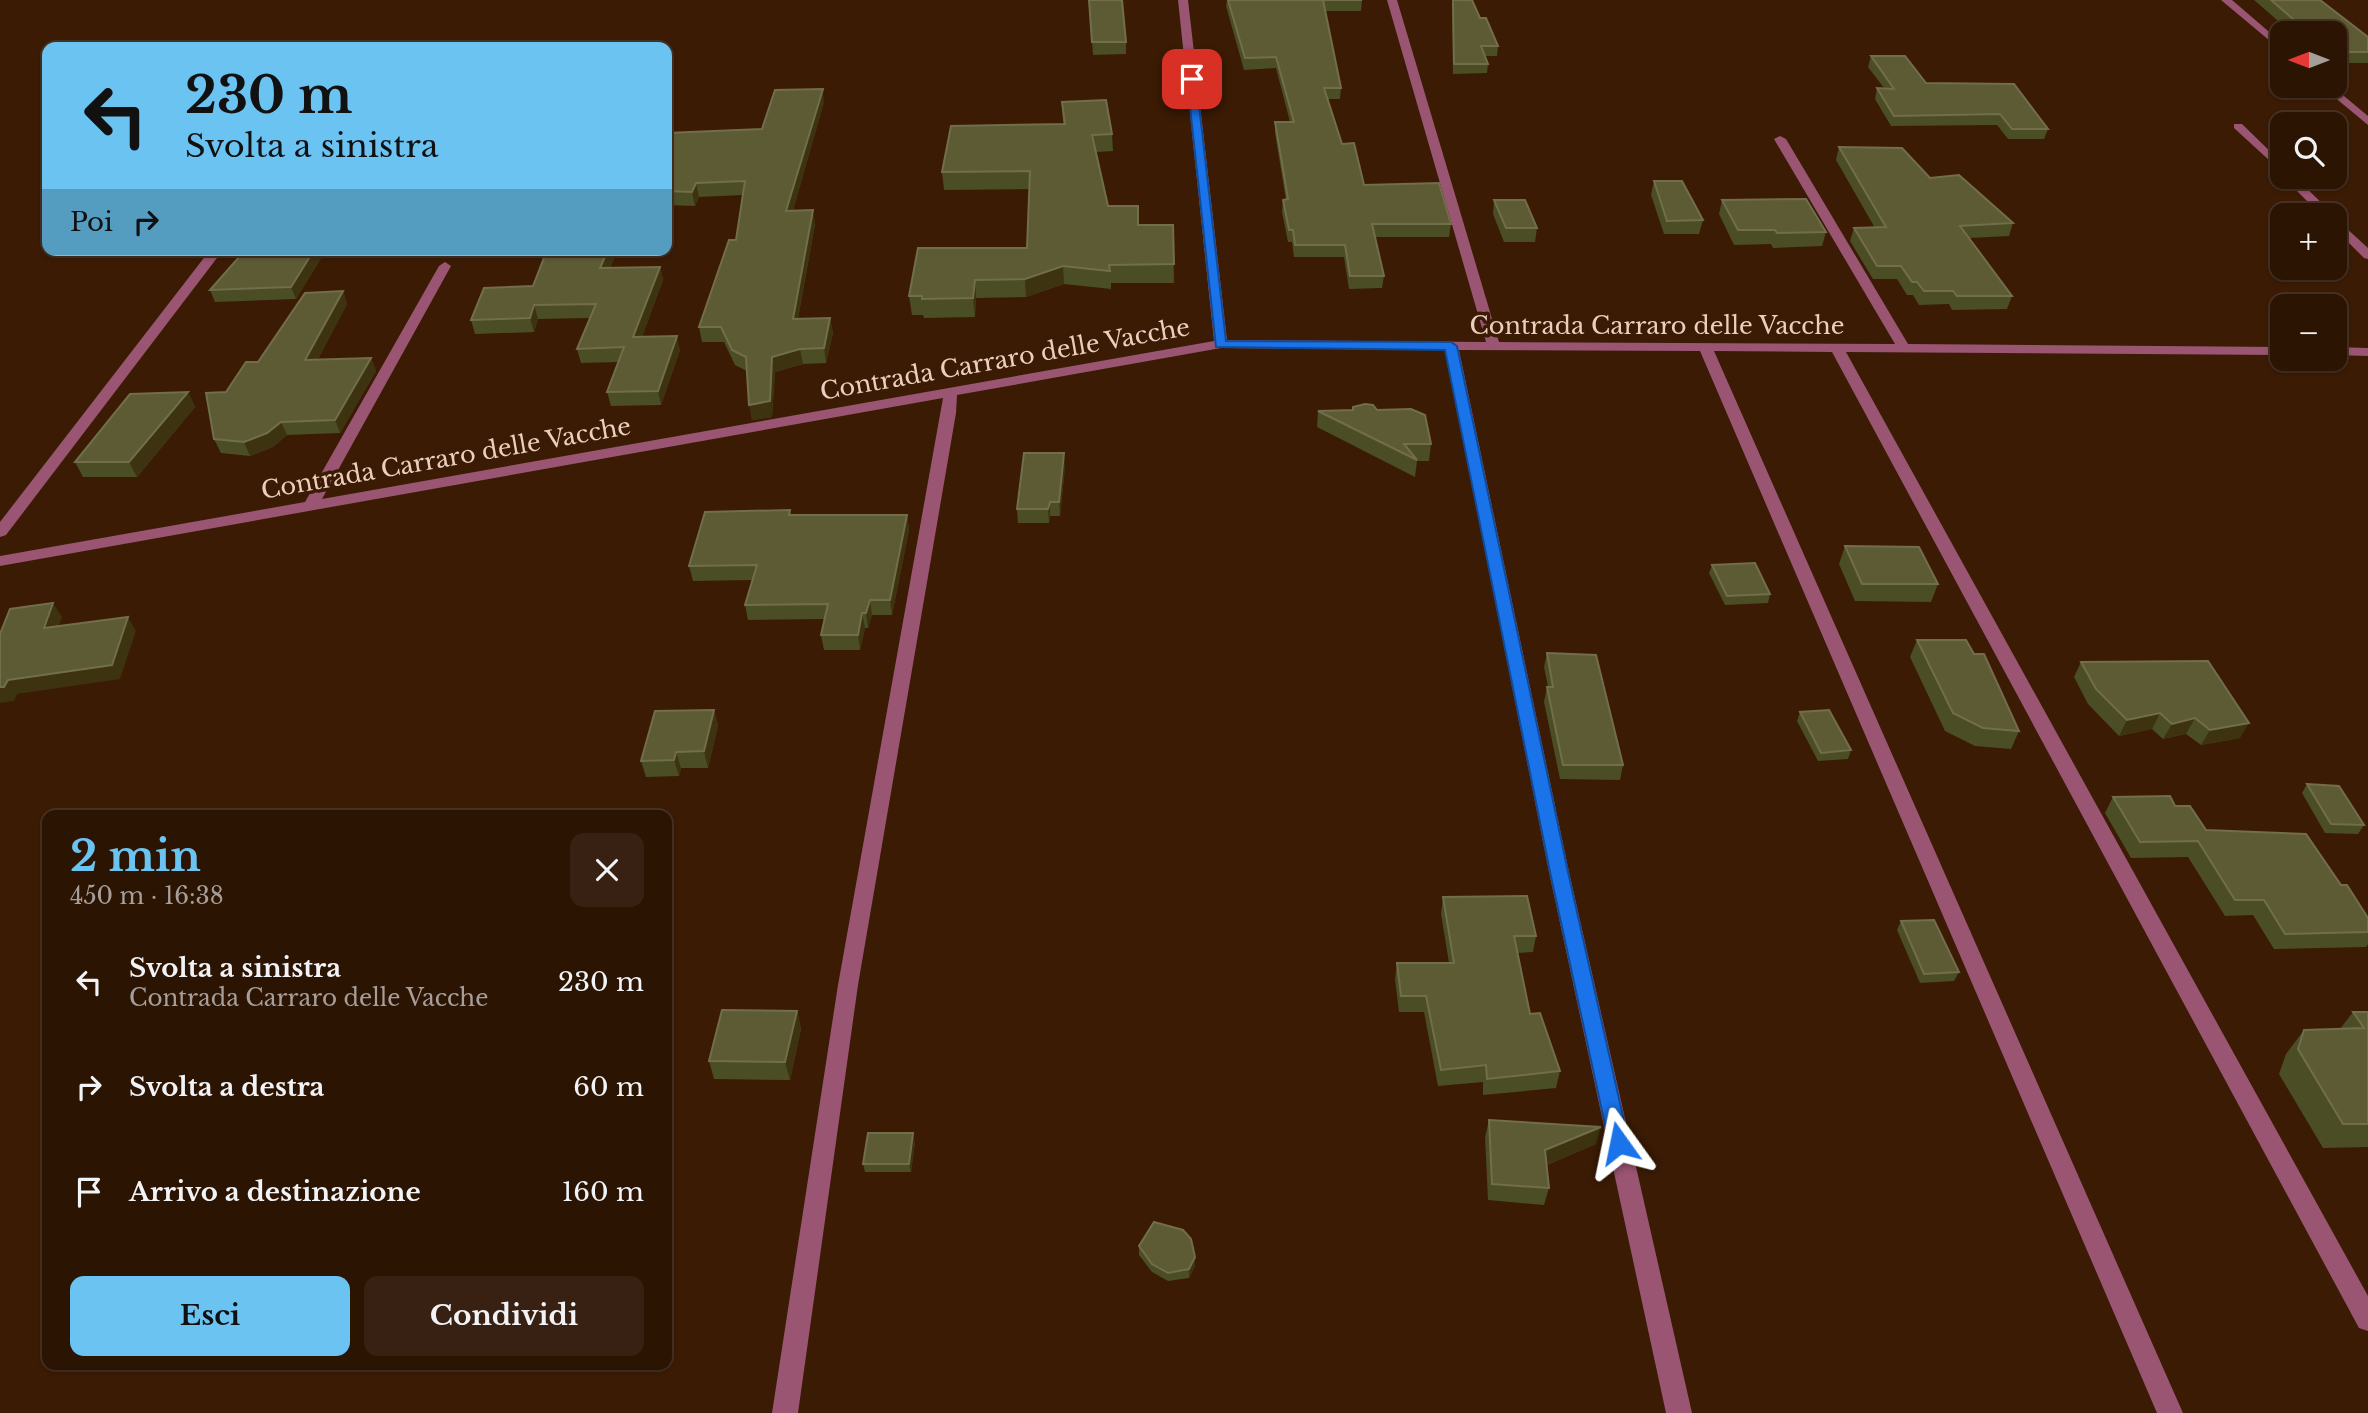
<!DOCTYPE html>
<html lang="it">
<meta charset="utf-8">
<style>
body{margin:0;font-family:"Libre Baskerville",serif;background:#382112;color:#f1f3f6;height:100vh;display:flex;flex-direction:column;font-size:26px;white-space:nowrap}
*{box-sizing:border-box;margin:0}
p{font-size:23px;color:#a69e9a}
.icon{flex:none;width:38px;height:38px;fill:none;stroke:currentColor;stroke-width:2;stroke-linecap:round;stroke-linejoin:round}
.map{position:relative;flex:1;overflow:hidden}
.details{position:absolute;left:42px;top:810px;width:630px;height:560px;display:flex;flex-direction:column;background:#2c1403;border-radius:14px;box-shadow:0 2px 5px #0004,0 0 0 2px #483325}
.details>*{flex:none}
.banner{position:absolute;left:42px;top:42px;width:630px;height:214px;border-radius:14px;box-shadow:0 2px 5px #0004,0 0 0 2px #483325;background:#6bc3f2;color:#111;overflow:hidden}
.needle{width:46px;rotate:270deg}
.fabs{position:absolute;left:2270px;top:21px;display:grid;gap:14px}
.fabs a{display:grid;place-items:center;width:77px;height:77px;border-radius:14px;background:#2c1403;box-shadow:0 2px 5px #0004,0 0 0 2px #483325;font-size:35px}
.pin{position:absolute;display:grid;place-items:center;width:60px;height:60px;color:#fff;margin:-30px;border-radius:14px;box-shadow:0 4px 10px #0006}
.me{position:absolute;width:77px;margin:-38px;rotate:348deg;stroke-linejoin:round;filter:drop-shadow(0 0 5px #0008)}
.turn{display:flex;align-items:center;gap:24px;height:147px;padding:0 28px;font-size:32px}
.turn .icon{width:91px;height:91px;stroke-width:2.5}
.turn b{display:block;font-size:49px;line-height:60px}
.then{display:flex;align-items:center;height:66px;padding:0 28px;background:#0003;gap:14px;font-size:26px}
.round{display:grid;place-items:center;flex:none;width:74px;height:74px;border-radius:14px;background:#382112}
.summary{display:flex;align-items:center;justify-content:space-between;height:119px;padding:0 28px}
h1{font-size:42px;font-weight:800;line-height:52px;color:#6bc3f2}
.button{display:flex;gap:14px;margin-top:auto;padding:14px 28px}
.button a{flex:1;height:80px;border-radius:14px;background:#6bc3f2;color:#111;font-size:28px;font-weight:800;line-height:80px;text-align:center}
.button a+a{background:#382112;color:#f1f3f6}
ul{padding:0;list-style:none}
li{display:flex;align-items:center;gap:21px;height:105px;padding:0 28px}
li div{flex:1}
li b{display:block;font-size:26px}
li em{font-style:normal}
.map>svg:first-child{display:block}
.lines{fill:none;stroke-linecap:round;stroke-linejoin:round}
.minor{fill:#9a5573;fill-rule:evenodd}
.wall{fill:#4b4d24}
.shaded-wall{fill:#3d3310}
.building{fill:#5c5b34;stroke:#726d4a;stroke-width:2}
.route{fill:#1a73e8;stroke:#114b97;stroke-width:2}
.labels{text-anchor:middle;dominant-baseline:central;stroke-width:7;stroke-linejoin:round;paint-order:stroke}
.street-label{font-size:24px;fill:#eacfbe;stroke:#3b1b04}
</style>
<div class="map">
<svg width="2368" height="1413" viewBox="0 0 2368 1413">
<rect width="100%" height="100%" fill="#3b1b04"/>
<g class="lines">
<g class="minor">
<path d="M1178,0h10l39,340 259,2 -99,-342h10l102,342 396,2 -121,-205 6,-3 6,3 122,205 374,3v8l-436,-3 522,944v35l-9,-3 -527,-976 -118,-1 469,1062h-26l-457,-1062 -241,-1 110,522 123,541h-26l-117,-541 -104,-522 -224,-2 -264,47 -1,18 -98,572 -60,428h-26l66,-428 105,-587 -943,168v-10l305,-54 134,-236 6,-4 6,4 -129,233 892,-158z"/>
<path d="M2221,0h11l50,43v8z"/>
<path d="M2321,86h11l36,30v9z"/>
<path d="M2234,124h8l40,39v9l-48,-44z"/>
<path d="M2283,177h12l39,38h-13z"/>
<path d="M2334,217l34,31v11l-4,-1 -30,-30z"/>
<path d="M210,250h13l-217,285 -6,2v-15z"/>
<path d="M2334,347l34,1v8l-34,-1z"/>
</g>
</g>
<g class="wall">
<path d="M1089,0l37,42v12l-33,1z"/>
<path d="M1227,0h135l-1,11h-36l16,77 -1,11h-13l15,45 22,41 87,39 -2,13h-74l9,39 -2,12 -33,1 -5,-32h-50l-2,-15h-4l-6,-30 1,-12h3l-11,-67v-11h15l-14,-54 -32,2 -18,-64z"/>
<path d="M1452,0h20l8,18 18,28 -1,10h-12l3,8 -1,9 -34,1z"/>
<path d="M2254,0h66l48,37v26h-34v-30h-42z"/>
<path d="M1871,56l55,27 122,46 -4,10h-36l-11,-14 -106,1 -16,-27 2,-11h7l-16,-21z"/>
<path d="M824,102l-31,108 22,14 -17,95 32,-1 3,15 -7,30 -23,1 -28,8 -3,45 -20,3 -5,-49 -12,-6 -11,-23h-22l-3,-15 37,-87 7,-45 -44,2 -4,9 -28,-1v-72l95,-4z"/>
<path d="M1062,102l50,32 1,17 -17,1 12,54 31,19h34l1,58h-63v6l-47,-5 -38,13 -50,1 -1,19 -51,1 -1,-3h-11l-3,-19 118,-48 2,-59 -85,1 -2,-18 121,-48z"/>
<path d="M1839,147l91,31 83,45 -4,13 -40,2 43,58 -5,13 -55,1 -3,-6 -30,1 -6,-10h-6l-10,-16h-24l-23,-38 4,-13h21l-39,-68z"/>
<path d="M1654,181l49,39 -4,14h-35l-13,-39z"/>
<path d="M1494,200l43,28 -2,14h-31l-11,-28z"/>
<path d="M1722,200l104,32 -4,14 -49,2 -2,-4 -37,1 -15,-31z"/>
<path d="M326,250l-30,49 -81,3 -5,-12z"/>
<path d="M547,250h71l-8,18 50,-1 3,13 -21,57 38,13 -19,55 -50,1 -4,-14 12,-30 -38,1 -4,-14 13,-31 -52,1 -4,13 -59,2 -4,-14 62,-34z"/>
<path d="M343,291l4,13 -29,55 53,-1 5,13 -36,62 -53,2 -14,12 -23,9 -29,-3 -7,-14 44,-77z"/>
<path d="M188,392l7,15 -58,70h-54l-8,-15z"/>
<path d="M1377,410l54,34 -2,17h-12l-2,16 -98,-50 1,-16z"/>
<path d="M1065,467l-5,49h-10l-1,7h-31l-1,-14z"/>
<path d="M790,510l1,5h116l2,15 -17,85h-20l-4,13h-3l-5,22h-36l-3,-15 3,-16 -76,1 -3,-15 7,-25 -59,1 -4,-15z"/>
<path d="M1845,546l93,38 -7,18 -76,-1 -16,-37z"/>
<path d="M1712,565l58,29 -2,9 -43,2 -16,-32z"/>
<path d="M1917,640l57,14 45,77 -8,18 -36,-3 -30,-15 -35,-74z"/>
<path d="M1547,653l76,112 -3,15 -60,-1 -16,-77 3,-15h1l-4,-20z"/>
<path d="M2081,662l159,76 -39,7 -15,-11 -23,5 -11,-10 -33,7 -31,-32 -14,-27z"/>
<path d="M714,710l4,16 -10,42h-27l-2,8 -33,1 -5,-16z"/>
<path d="M1800,712l51,38 -3,9 -30,2 -21,-40z"/>
<path d="M2307,784l57,41 -6,9 -33,-1 -23,-40z"/>
<path d="M2113,797l62,9 31,24 135,55 27,33v26l-2,3 -92,2 -21,-34 -28,1 -37,-59 -57,1 -26,-45z"/>
<path d="M1443,897l93,39 -3,16 -16,1 13,61 30,57 -4,17 -73,7v-13l-45,4 -14,-74h-25l-4,-33 2,-16h52l-8,-49z"/>
<path d="M1901,921l58,51 -5,9 -34,2 -23,-53z"/>
<path d="M797,1011l4,18 -11,51 -76,-1 -5,-18z"/>
<path d="M2353,1012h15v135l-45,1 -44,-74 7,-20 18,-24 36,-1z"/>
<path d="M1489,1120l107,24 -49,21 2,23 -5,17 -56,-5 -3,-63z"/>
<path d="M915,1142l-4,30h-46l-2,-8z"/>
<path d="M1139,1246l56,11v9l-6,12 -21,3 -16,-9 -13,-17z"/>
</g>
<g class="shaded-wall">
<path d="M823,89l1,13 -35,123 -3,-14z"/>
<path d="M696,183l3,14 -4,9 -3,-14z"/>
<path d="M813,210l2,14 -20,110 -2,-15z"/>
<path d="M314,250h12l-30,49 -5,-12z"/>
<path d="M608,250h10l-14,32 -4,-14z"/>
<path d="M1063,266l1,18 -38,13 -1,-18z"/>
<path d="M660,267l3,13 -26,71 -4,-14z"/>
<path d="M975,280l1,18 -1,19 -2,-19z"/>
<path d="M343,291l4,13 -36,69 -6,-13z"/>
<path d="M534,305l4,14 -4,13 -4,-14z"/>
<path d="M830,318l3,15 -7,30 -2,-15z"/>
<path d="M677,336l3,14 -19,55 -3,-14z"/>
<path d="M800,349l3,15 -28,8 -3,45 -20,3 -3,-15 23,-48z"/>
<path d="M371,358l5,13 -36,62 -5,-13z"/>
<path d="M188,392l7,15 -58,70 -8,-15z"/>
<path d="M281,422l6,13 -14,12 -23,9 -6,-14z"/>
<path d="M1064,453l1,14 -5,49 -1,-14z"/>
<path d="M1050,502v14l-1,7 -1,-14z"/>
<path d="M907,515l2,15 -17,85 -2,-15z"/>
<path d="M870,600l2,15 -4,13 -2,-15z"/>
<path d="M53,603l9,14 -9,26 -9,-15z"/>
<path d="M862,613l3,15 -5,22 -2,-15z"/>
<path d="M128,617l8,14 -16,48 -103,15 -3,7 -14,2v-16l8,-7z"/>
<path d="M714,710l4,16 -10,42 -4,-17z"/>
<path d="M2160,713l-8,16 -33,7 8,-16z"/>
<path d="M2195,718l-9,16 -23,5 9,-15z"/>
<path d="M2249,723l-9,15 -39,7 9,-15z"/>
<path d="M676,752l5,16 -2,8 -5,-16z"/>
<path d="M797,1011l4,18 -11,51 -5,-18z"/>
<path d="M1601,1127l-5,17 -55,23 4,-17z"/>
<path d="M913,1133l2,9 -4,30 -2,-8z"/>
<path d="M1195,1257v9l-6,12v-9z"/>
</g>
<g class="building">
<path d="M1089,0h33l4,42h-34z"/>
<path d="M1228,0h134h-39l18,88h-17l18,56 12,-1 10,42 75,-2 12,41h-79l12,52h-34l-5,-31h-50l-2,-15h-4l-6,-30 5,-1 -13,-77h19l-18,-65 -31,1z"/>
<path d="M1453,0h19l8,18h6l12,28h-17l7,18h-34z"/>
<path d="M2271,0h49l48,37v15h-34v-19h-25z"/>
<path d="M1871,56h34l21,27 88,1 34,45h-36l-12,-15 -106,2 -17,-28 17,1z"/>
<path d="M823,89l-37,122 27,-1 -20,109 37,-1 -6,30 -24,1 -28,8 -2,44 -21,4 -3,-48 -14,-7 -11,-23h-22l30,-87h7l9,-59 -49,2 -4,9 -25,-1v-58l95,-4 13,-39z"/>
<path d="M1106,100l6,34 -20,1 16,71h30v19h35l1,39 -65,1 1,6 -47,-5 -38,13 -50,1 -2,18 -51,1v-3h-13l9,-48h109l3,-77 -88,1 9,-46 114,-2 -3,-22z"/>
<path d="M1839,147l63,1 28,30 29,-3 54,48 -53,3 52,70h-55l-4,-5h-29l-7,-9h-5l-11,-16h-24l-23,-38 32,-1z"/>
<path d="M1654,181h28l21,39 -36,1z"/>
<path d="M1806,199l20,33 -49,1 -2,-3h-37l-16,-30z"/>
<path d="M1494,200h31l12,28h-31z"/>
<path d="M248,250h66l-23,37 -81,3 30,-34h4z"/>
<path d="M547,250h61l-8,18 60,-1 -27,70 44,-1 -19,55 -51,1 17,-45 -47,2 19,-45 -62,1 -4,13 -59,2 13,-32 49,-2z"/>
<path d="M343,291l-38,69 66,-2 -36,62 -54,2 -14,11 -23,9 -30,-3 -8,-46 20,-1 20,-30h12l47,-69z"/>
<path d="M188,392l-59,70h-54l55,-68z"/>
<path d="M1365,404l8,1 4,5 34,-1 14,6 6,29h-27l13,16 -99,-49 35,-1v-3z"/>
<path d="M1024,453h40l-5,49h-9l-2,7h-31z"/>
<path d="M790,510l-1,5h118l-17,85h-20l-4,13h-4l-4,22h-37l7,-31 -83,1 12,-40 -68,1 16,-54z"/>
<path d="M1845,546l74,1 19,37h-76z"/>
<path d="M1755,563l15,31 -43,2 -15,-31z"/>
<path d="M53,603l-9,25 84,-11 -16,48 -104,15 -4,7h-4v-53l10,-25z"/>
<path d="M1917,640h49l8,14h10l35,77 -36,-3 -30,-15z"/>
<path d="M1547,653l49,2 27,110h-60l-16,-78h6z"/>
<path d="M2208,661l41,62 -39,7 -15,-12 -23,6 -12,-11 -33,7 -31,-31 -15,-27z"/>
<path d="M714,710l-10,41 -28,1 -2,8 -33,1 14,-50z"/>
<path d="M1829,710l22,40 -30,3 -21,-41z"/>
<path d="M2307,784l32,2 25,39 -33,-1z"/>
<path d="M2170,796l5,10h15l16,24 100,4 35,51h6l21,33v14l-83,2 -21,-34h-29l-37,-59 -58,1 -27,-45z"/>
<path d="M1527,896l9,40h-22l16,78 10,-1 20,58 -73,8 -1,-14 -45,5 -15,-74h-25l-4,-33h57l-11,-66z"/>
<path d="M1934,920l25,52 -35,2 -23,-53z"/>
<path d="M722,1010l75,1 -12,51 -76,-1z"/>
<path d="M2353,1012h15v112h-25l-45,-75 6,-19 60,-2z"/>
<path d="M1489,1120l112,7 -56,23 4,38 -57,-4z"/>
<path d="M868,1133h45l-4,31h-46z"/>
<path d="M1154,1222l29,8 8,9 4,18 -6,12 -21,4 -16,-9 -13,-18z"/>
</g>
<path class="route" d="M1192,77l4,2 30,262 225,1 6,4 111,526 61,271 -3,6 -7,2 -7,-2 -3,-6 -59,-271 -105,-522 -229,-3 -29,-268z"/>
<g class="labels">
<g class="street-label">
<text x="1657" y="325">Contrada Carraro delle Vacche</text>
<text transform="translate(1005 359) rotate(-10)">Contrada Carraro delle Vacche</text>
<text transform="translate(446 458) rotate(-10)">Contrada Carraro delle Vacche</text>
</g>
</g>
</svg>
<div class="fabs">
<a><svg class="needle" viewBox="-14 -14 28 28"><path d="M0-13l5 13h-10z" fill="#e53935"/><path d="M0 13l5-13h-10z" fill="#a69e9a"/></svg></a>
<a><svg class="icon" aria-label="search" viewBox="0 0 24 24"><circle cx="10" cy="10" r="6"/><path d="M15 15l6 6"/></svg></a>
<a>+</a>
<a>−</a>
</div>
<div class="pin" style="left:1192px;top:79px;background:#d93025"><svg class="icon" aria-label="arrive" viewBox="0 0 24 24"><path d="M6 21V4h12l-3 4 3 4H6"/></svg></div>
<svg class="me" style="left:1619px;top:1143px" viewBox="-20 -20 40 40"><path d="M0-17L14 15 0 8-14 15z" fill="#1a73e8" stroke="#fff" stroke-width="4"/></svg>
<div class="banner">
<div class="turn"><svg class="icon" aria-label="left" viewBox="0 0 24 24"><path d="M17 20v-9H6M10 6l-5 5 5 5"/></svg><div><b>230 m</b>Svolta a sinistra</div></div>
<div class="then">Poi<svg class="icon" aria-label="right" viewBox="0 0 24 24"><path d="M7 20v-9h11M14 6l5 5-5 5"/></svg></div>
</div>
<section class="details">
<div class="summary"><div><h1>2 min</h1><p>450 m · 16:38</p></div><a class="round"><svg class="icon" aria-label="close" viewBox="0 0 24 24"><path d="M6 6l12 12M18 6L6 18"/></svg></a></div>
<ul>
<li><svg class="icon" aria-label="left" viewBox="0 0 24 24"><path d="M17 20v-9H6M10 6l-5 5 5 5"/></svg><div><b>Svolta a sinistra</b><p>Contrada Carraro delle Vacche</p></div><em>230 m</em></li>
<li><svg class="icon" aria-label="right" viewBox="0 0 24 24"><path d="M7 20v-9h11M14 6l5 5-5 5"/></svg><div><b>Svolta a destra</b></div><em>60 m</em></li>
<li><svg class="icon" aria-label="arrive" viewBox="0 0 24 24"><path d="M6 21V4h12l-3 4 3 4H6"/></svg><div><b>Arrivo a destinazione</b></div><em>160 m</em></li>
</ul>
<div class="button"><a>Esci</a><a>Condividi</a></div>
</section>
</div>
